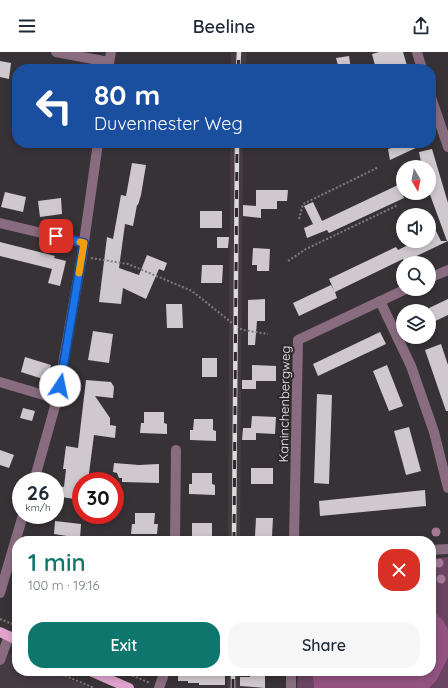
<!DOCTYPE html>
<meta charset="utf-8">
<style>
body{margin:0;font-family:Quicksand,sans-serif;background:#f6f6f7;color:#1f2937;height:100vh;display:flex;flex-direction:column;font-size:15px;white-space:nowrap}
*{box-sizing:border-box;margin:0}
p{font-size:13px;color:#747a83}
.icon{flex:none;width:22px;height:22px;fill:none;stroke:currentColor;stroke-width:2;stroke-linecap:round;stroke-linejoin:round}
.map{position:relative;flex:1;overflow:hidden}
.drawer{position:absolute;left:12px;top:484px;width:424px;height:140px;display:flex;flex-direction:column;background:#fff;border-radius:16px;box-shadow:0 2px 6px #0003}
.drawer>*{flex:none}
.hud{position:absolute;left:12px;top:12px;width:424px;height:84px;border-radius:16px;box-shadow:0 2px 6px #0003;background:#1a4fa0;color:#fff;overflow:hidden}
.needle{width:26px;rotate:170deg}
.fabs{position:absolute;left:396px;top:108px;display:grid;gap:8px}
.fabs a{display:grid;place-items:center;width:40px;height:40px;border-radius:50%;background:#fff;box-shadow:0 2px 6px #0003;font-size:20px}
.speed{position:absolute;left:12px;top:420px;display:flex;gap:8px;font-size:20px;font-weight:700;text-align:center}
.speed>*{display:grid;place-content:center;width:52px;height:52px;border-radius:50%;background:#fff;box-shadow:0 2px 6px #0003;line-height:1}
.speed small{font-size:10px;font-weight:400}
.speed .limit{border:6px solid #d22;background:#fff;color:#111}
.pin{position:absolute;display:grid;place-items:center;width:34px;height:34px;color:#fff;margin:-17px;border-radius:8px;box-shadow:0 2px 6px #0006}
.me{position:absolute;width:44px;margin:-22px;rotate:11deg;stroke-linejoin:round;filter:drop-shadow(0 0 3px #0008)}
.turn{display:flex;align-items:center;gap:14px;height:84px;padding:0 16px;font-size:18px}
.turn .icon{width:52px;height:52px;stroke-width:2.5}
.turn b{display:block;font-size:28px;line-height:34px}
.round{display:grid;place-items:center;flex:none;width:42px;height:42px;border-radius:16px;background:#f6f6f7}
.head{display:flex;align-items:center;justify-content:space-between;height:68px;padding:0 16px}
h1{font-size:24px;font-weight:600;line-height:30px;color:#0f766e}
.button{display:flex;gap:8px;margin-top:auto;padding:8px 16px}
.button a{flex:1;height:46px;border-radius:16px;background:#0f766e;color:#fff;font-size:16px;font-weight:600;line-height:46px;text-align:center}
.button a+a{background:#f6f6f7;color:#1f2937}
header{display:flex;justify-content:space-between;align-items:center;height:52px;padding:0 16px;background:#fff;font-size:18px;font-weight:600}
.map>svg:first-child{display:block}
.built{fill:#453b42}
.green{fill:#6a4460}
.water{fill:#935282}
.building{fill:#cfc9cd}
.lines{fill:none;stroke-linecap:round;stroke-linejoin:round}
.path{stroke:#807c7e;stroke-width:2;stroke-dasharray:2 2;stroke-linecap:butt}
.minor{stroke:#896c80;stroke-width:10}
.major{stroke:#dea2cc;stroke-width:10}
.rail-casing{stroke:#dddadc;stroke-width:4.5}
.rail{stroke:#2c282b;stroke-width:3;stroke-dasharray:9;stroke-linecap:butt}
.tree{fill:#a47a97}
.route-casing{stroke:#114b97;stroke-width:10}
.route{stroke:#1a73e8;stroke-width:7}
.slow{stroke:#f59e0b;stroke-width:7}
.labels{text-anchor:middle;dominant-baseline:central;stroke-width:4;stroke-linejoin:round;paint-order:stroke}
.street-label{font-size:13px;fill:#f1eef0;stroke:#2c282b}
</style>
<header><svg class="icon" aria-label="menu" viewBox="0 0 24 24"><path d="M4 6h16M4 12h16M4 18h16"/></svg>Beeline<svg class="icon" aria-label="share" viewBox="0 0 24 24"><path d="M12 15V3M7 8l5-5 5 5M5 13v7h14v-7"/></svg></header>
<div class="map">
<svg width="448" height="636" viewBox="0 0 448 636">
<rect width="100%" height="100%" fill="#373235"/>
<g class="built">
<path d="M231,0h16l-1,17h-15z"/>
<path d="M230,91h13l-3,398h-12z"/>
<path d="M0,598l17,7v14h33l40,17h-90z"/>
<rect x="227" y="619" width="13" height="17"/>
</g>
<g class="green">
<path d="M448,505v72l-5,-9 -12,-11v-50z"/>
<path d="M448,606v30h-19l8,-8z"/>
<path d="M298,619h14l2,17h-17z"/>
</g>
<path class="water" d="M431,557l12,11 5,9v29l-11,22 -8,8h-115l-2,-17h119z"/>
<g class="building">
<path d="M379,0h24l5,17h-32l-4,-15z"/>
<path d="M349,4l2,13h-12l-3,-11z"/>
<path d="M0,9l11,2 -2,16 -9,-2z"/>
<path d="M410,91h8l2,3 -30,14 -2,-11z"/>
<path d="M432,97l16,54v38l-44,21 -1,-3 -68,33 2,6 -38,18 -6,-13 38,-18 3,5 -5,-11 67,-32 2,3 18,-9h13v-6l7,-4 5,10h6l-18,-49v-25h-7l-3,-15z"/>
<path d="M132,111l14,2 -5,30 -3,10h-1l-4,21 -8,-2 -6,44 20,7 8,-20 20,8 -3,8 -5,-2 -13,30 -23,-11 -2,16 -22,-2 8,-65 6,2 8,-44 5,1z"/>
<path d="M398,133l6,13 -75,35 -2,-3 -20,8 -3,-10 9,-4 -9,-18 9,-4 9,19z"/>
<path d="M256,138h32l-1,11h-10v8h-16v9l-18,-2v-11l13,1z"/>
<path d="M5,140l21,5 -3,15 -22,-5z"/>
<path d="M61,146l1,16 -22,3 -2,-16z"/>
<rect x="200" y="159" width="22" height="17"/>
<path d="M217,185h12l-1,11h-11z"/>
<path d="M0,190l55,14 -1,2 12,3 -6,25 -12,-3 4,-14 -52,-13z"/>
<path d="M253,196l17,1 -1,22h-12v-6h-5z"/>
<path d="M202,213h21l-1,18h-21z"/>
<path d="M265,247v22h-8l-2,24h-7v-45z"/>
<path d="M448,247v16l-19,9v-16z"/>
<path d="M166,252h16l1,24h-16z"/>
<path d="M93,279l20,3 -4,29 -21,-3z"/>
<path d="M380,280l6,12 -68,32 -5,-12z"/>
<path d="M441,292l7,21v46h-2l-21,-61z"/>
<path d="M25,305l26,8 -5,15 -25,-8z"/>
<rect x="202" y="306" width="15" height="19"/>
<path d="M252,313l24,1v15h-20v8h-14v-9h10z"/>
<path d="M387,313l16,41 -14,5 -16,-40z"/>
<path d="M86,328l25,2 3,5 -1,11 -18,-2 15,22v7l6,1 -1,12 -21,-3 -6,46h-7v19l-26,-4v-11l9,2 2,-18h-3l3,-23 12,2z"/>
<path d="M317,342l15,1 -3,89 -15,-1z"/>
<path d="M23,356l12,3 -3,10 -12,-3z"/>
<path d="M144,360h20v11l3,1v10l-27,-1 1,-10h3z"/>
<path d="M252,364l24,1 -1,17 -19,-1v7h-14l1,-12h8z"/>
<path d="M194,367h19v11l3,1v10l-26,-1v-10h3z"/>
<path d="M409,375l12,44 -15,4 -12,-44z"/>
<path d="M0,398l14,5 -5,13 -9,-3z"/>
<path d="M114,411l25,2 20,-1v19l-37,-1v-4h-3l-2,-5 -4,-1z"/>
<rect x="251" y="416" width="22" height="16"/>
<path d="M192,421h20v11l3,1v10l-26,-1v-10h3z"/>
<path d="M425,438l1,16 -106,10 -1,-15z"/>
<path d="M135,461h20l-1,11h4l-1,10h-26l1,-10h3z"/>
<path d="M256,466h17l-1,18h-17z"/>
<path d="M55,469l26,3 -1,14 -26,-4z"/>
<rect x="192" y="471" width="20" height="18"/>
<path d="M178,619h31v4h16v10h-26v-2h-11v-2h-10z"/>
<path d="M265,621v15l-25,-2v-9h10v-3z"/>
</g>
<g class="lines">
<g class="path">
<path d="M299,167l4,-15 76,-37"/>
<path d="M91,206l37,6 64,27 45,36 6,3 25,4"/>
<path d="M288,209l18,-12 92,-44"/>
<path d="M0,567l17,7"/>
<path d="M54,619l40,17"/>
<path d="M121,619l29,12"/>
</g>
<g class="minor">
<path d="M56,0l53,10"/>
<path d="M417,0l5,17"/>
<path d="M108,17l3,-17"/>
<path d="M431,45l17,50"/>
<path d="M0,171l84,20"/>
<path d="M429,226l19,-8"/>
<path d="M380,249l31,65 23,66 14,56"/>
<path d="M0,330l57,17"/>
<path d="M34,429l23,-82 25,-143 16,-113"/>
<path d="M175,489l1,-91"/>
<path d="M294,489l4,-201 108,-51"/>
<path d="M431,498l17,-1"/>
<path d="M0,541l23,-78"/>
<path d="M0,608l9,-24"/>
<path d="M159,636l6,-17"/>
<path d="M291,636v-17"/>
</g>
<g class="major">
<path d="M0,580l17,8"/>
<path d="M90,619l39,17"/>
</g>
<g class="rail-casing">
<g id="rail">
<path d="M238,17l1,-17"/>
<path d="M234,489l3,-398"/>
<path d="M233,636v-17"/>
</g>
</g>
<use href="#rail" class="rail"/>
</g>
<g class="tree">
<circle cx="436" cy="480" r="4.5"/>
<circle cx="439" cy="511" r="4.5"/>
<circle cx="441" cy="527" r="4.5"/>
</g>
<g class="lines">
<g class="route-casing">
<path id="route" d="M56,184l28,7 -24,143"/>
</g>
<use href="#route" class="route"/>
<path class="slow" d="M79,221l5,-30 -4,-1"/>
</g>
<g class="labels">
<g class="street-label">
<text transform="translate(284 352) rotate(-89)">Kaninchenbergweg</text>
</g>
</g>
</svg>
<div class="fabs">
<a><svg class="needle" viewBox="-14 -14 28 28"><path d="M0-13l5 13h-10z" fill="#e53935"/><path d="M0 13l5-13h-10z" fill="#747a83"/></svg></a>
<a><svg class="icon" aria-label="sound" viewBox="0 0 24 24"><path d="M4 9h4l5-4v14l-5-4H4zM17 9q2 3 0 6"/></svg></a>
<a><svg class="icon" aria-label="search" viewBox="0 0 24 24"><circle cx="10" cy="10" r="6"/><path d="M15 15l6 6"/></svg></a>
<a><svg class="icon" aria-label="layers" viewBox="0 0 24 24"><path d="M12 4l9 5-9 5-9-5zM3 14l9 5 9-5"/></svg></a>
</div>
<div class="speed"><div>26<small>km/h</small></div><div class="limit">30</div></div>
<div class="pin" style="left:56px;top:184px;background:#d93025"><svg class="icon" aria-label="arrive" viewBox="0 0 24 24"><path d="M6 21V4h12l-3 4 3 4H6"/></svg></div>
<svg class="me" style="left:60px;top:334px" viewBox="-20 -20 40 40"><circle r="19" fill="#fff"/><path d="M0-13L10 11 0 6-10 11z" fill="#1a73e8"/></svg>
<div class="hud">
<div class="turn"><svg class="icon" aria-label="left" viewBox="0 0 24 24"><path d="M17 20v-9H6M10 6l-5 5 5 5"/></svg><div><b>80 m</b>Duvennester Weg</div></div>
</div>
<section class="drawer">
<div class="head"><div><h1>1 min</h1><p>100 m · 19:16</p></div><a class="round" style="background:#d93025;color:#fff"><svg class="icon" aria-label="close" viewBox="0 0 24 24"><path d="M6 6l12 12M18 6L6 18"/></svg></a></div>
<div class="button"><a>Exit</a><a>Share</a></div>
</section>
</div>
